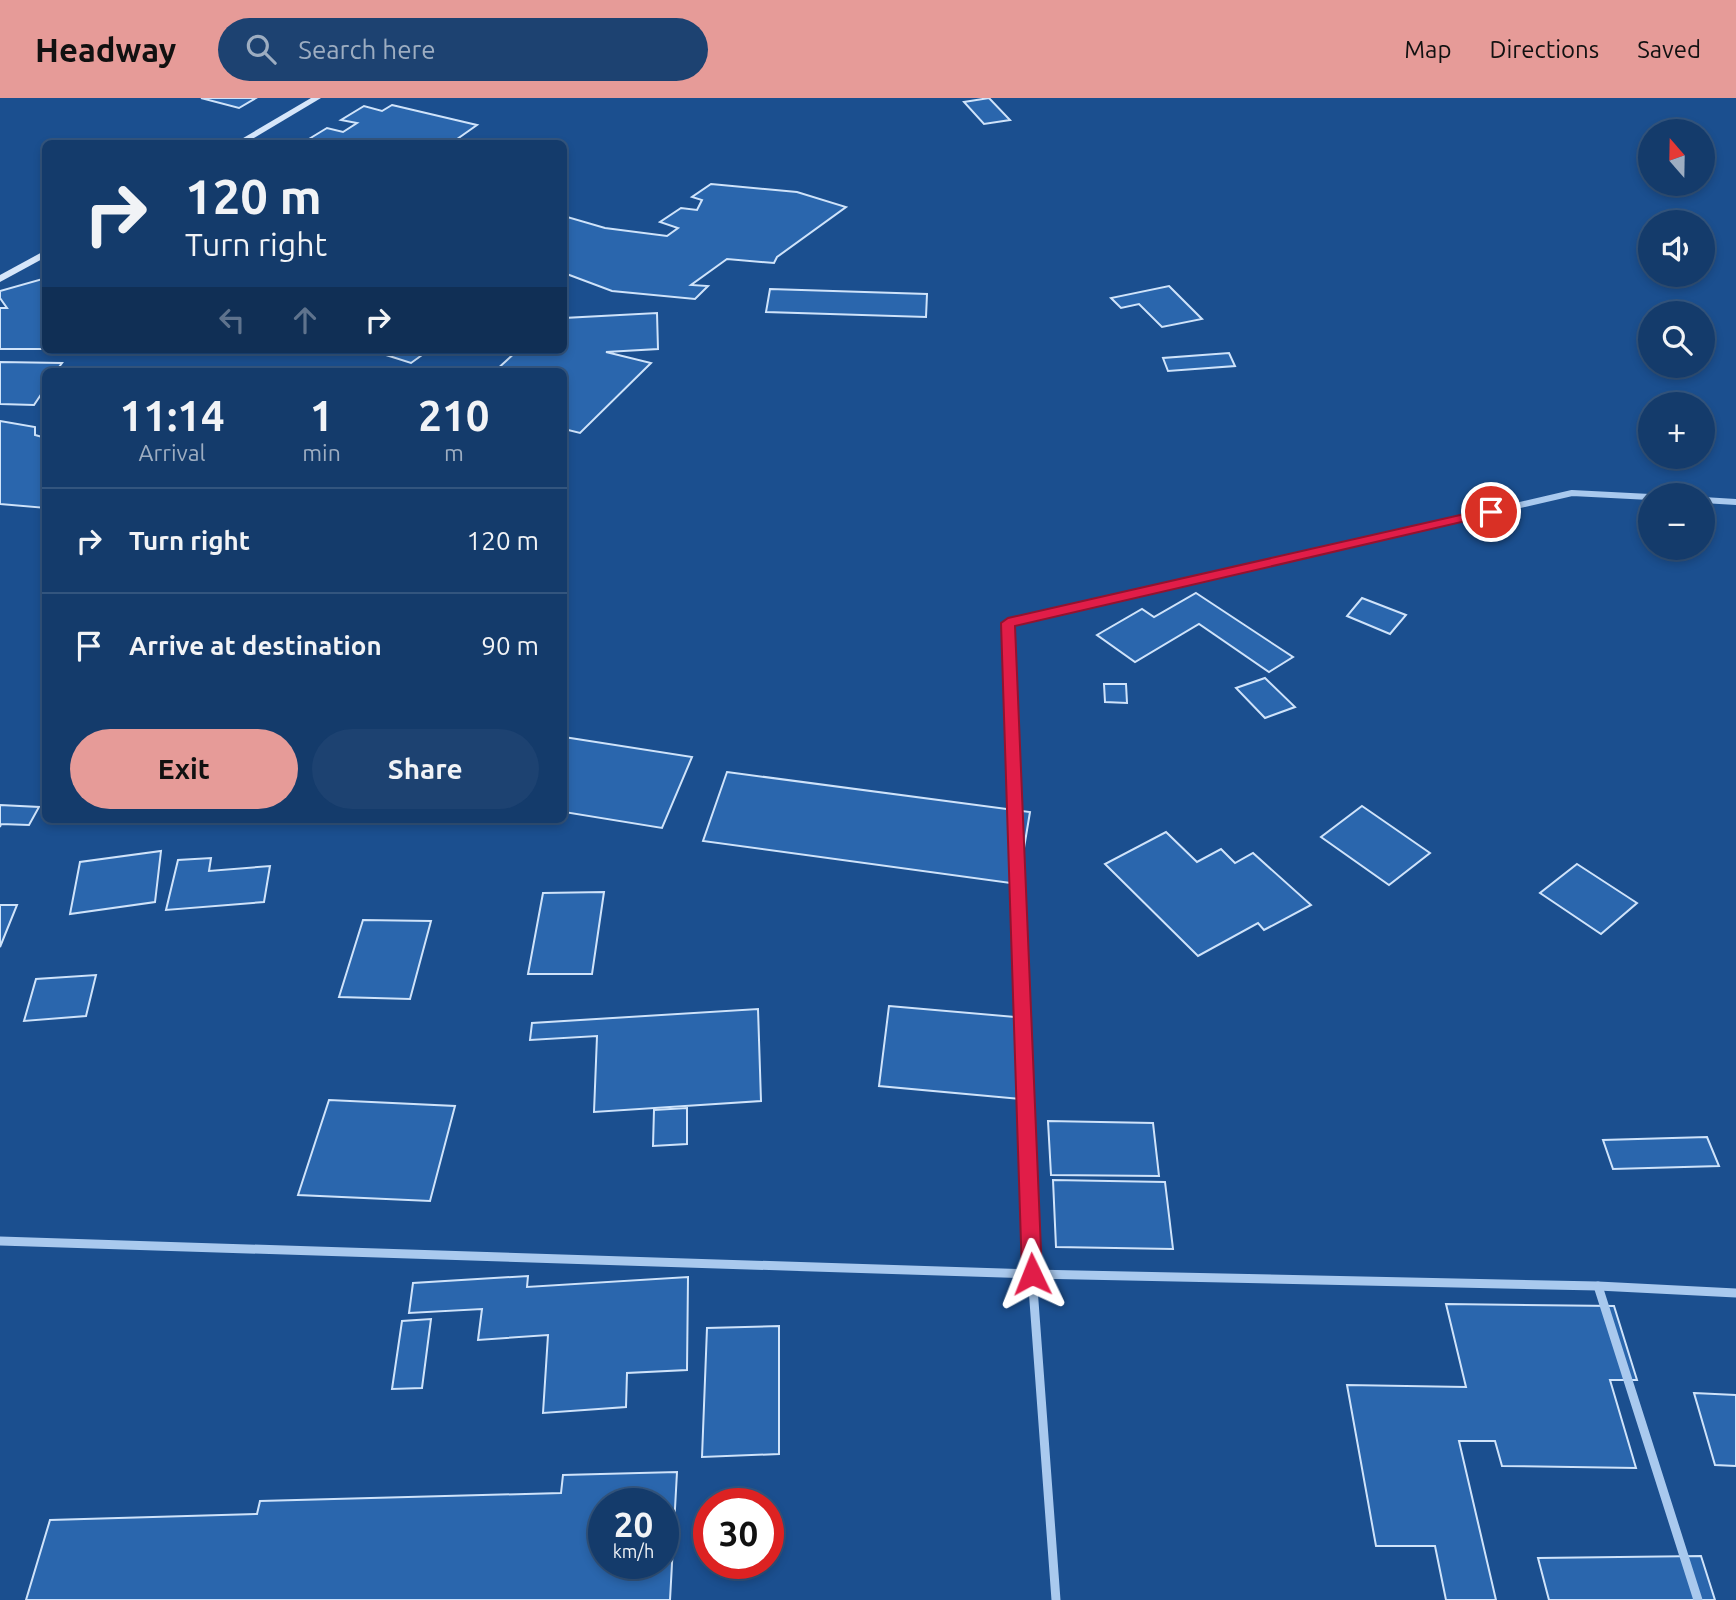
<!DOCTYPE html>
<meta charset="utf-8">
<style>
body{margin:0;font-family:Ubuntu,sans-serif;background:#1d4271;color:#f1f3f6;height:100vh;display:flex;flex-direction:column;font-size:26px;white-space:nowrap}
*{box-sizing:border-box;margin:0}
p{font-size:23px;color:#9dadc1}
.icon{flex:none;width:38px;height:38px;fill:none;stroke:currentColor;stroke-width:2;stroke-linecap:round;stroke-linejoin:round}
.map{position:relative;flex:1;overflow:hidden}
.details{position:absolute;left:42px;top:270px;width:525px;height:455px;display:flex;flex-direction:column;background:#143b6b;border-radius:10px;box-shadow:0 4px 10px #0003,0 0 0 2px #33557e}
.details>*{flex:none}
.hud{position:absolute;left:42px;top:42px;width:525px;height:214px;border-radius:10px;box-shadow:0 4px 10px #0003,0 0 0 2px #33557e;background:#143b6b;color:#f1f3f6;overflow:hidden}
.needle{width:46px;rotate:340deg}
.fabs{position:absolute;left:1638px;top:21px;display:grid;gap:14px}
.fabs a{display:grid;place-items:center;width:77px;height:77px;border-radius:50%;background:#143b6b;box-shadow:0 4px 10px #0003,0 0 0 2px #33557e;font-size:35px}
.speed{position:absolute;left:588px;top:1390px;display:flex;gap:14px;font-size:35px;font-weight:700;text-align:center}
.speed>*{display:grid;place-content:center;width:91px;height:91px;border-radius:50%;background:#143b6b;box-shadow:0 4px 10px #0003,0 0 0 2px #33557e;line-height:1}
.speed small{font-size:18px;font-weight:400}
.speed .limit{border:10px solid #d22;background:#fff;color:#111}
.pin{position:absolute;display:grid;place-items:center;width:60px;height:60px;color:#fff;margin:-30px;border:4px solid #fff;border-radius:50%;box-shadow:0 2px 7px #0007}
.me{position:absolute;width:77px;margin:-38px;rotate:358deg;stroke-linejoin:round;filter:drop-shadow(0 0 5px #0008)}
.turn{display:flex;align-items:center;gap:24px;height:147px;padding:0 28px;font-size:32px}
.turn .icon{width:91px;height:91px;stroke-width:2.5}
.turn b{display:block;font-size:49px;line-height:60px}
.lanes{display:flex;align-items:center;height:66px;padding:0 28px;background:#0003;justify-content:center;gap:35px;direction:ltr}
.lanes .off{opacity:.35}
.eta{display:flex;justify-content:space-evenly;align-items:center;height:119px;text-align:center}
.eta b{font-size:42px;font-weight:700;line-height:49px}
.primary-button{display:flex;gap:14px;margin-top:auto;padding:14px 28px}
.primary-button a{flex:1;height:80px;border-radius:42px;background:#e69b98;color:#111;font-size:28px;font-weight:700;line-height:80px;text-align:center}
.primary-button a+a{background:#1d4271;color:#f1f3f6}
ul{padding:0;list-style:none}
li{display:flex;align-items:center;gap:21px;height:105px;padding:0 28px;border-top:2px solid #33557e}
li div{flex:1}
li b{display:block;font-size:26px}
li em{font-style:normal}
header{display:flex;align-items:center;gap:42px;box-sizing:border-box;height:98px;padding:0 35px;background:#e69b98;color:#111}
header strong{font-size:33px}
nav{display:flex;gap:38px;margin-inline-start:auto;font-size:24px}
.search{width:490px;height:63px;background:#1d4271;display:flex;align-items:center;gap:18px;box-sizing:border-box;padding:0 24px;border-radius:38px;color:#9dadc1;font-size:26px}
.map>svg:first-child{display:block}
.building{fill:#2a66ad;stroke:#cfe3fa;stroke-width:2;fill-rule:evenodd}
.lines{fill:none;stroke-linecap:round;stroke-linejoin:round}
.street-far2{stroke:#a9c9ee;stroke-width:6}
.street-far1{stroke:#a9c9ee;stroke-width:7}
.street{stroke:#a9c9ee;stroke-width:9}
.secondary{fill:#d6e6fa;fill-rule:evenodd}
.route{fill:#e11d48;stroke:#92132f;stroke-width:2}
</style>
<header>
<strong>Headway</strong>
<div class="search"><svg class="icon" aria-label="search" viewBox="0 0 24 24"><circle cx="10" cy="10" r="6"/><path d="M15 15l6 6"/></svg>Search here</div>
<nav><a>Map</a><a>Directions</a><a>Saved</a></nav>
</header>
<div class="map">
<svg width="1736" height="1502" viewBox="0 0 1736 1502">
<rect width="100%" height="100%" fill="#1b4f8f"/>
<g class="building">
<path d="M201,0h55l-17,10z"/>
<path d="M989,0l21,22 -26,4 -20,-22z"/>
<path d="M392,7l85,20 -27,19 -146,-2 23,-14 16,4 14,-9 -16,-3 23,-14 18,5z"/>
<path d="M711,86l86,8 49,15 -69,50 -3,6 -47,-4 -36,26 17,1 -13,13 -83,-8 -48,-18v-57l41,12 62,8 11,-8 -18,-6 21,-14 16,2 5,-10 -10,-3z"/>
<path d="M46,180v71h-46v-41h7l-7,-10v-7z"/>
<path d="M1169,188l33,33 -40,8 -23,-23 -18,4 -10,-10z"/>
<path d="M770,191l157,5 -1,23 -160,-5z"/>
<path d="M657,215l1,36 -52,3 45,11 -71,70 -16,-4v-58h-69l23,-21h46v-32z"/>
<path d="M388,252h41l-18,13 -28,-9z"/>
<path d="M1229,255l6,13 -67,5 -5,-13z"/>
<path d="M0,264l62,1 -6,8h-10v16l-12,18 -34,-1z"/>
<path d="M0,323l35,6v8l11,3v70l-46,-4z"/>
<path d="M1196,495l97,64 -24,15 -70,-48 -64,38 -38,-27 45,-26 12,8z"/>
<path d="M1362,500l44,17 -16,19 -43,-18z"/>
<path d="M1265,580l30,29 -30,11 -29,-30z"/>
<path d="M1104,586h22l1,19 -22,-1z"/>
<path d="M564,639l128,20 -30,71 -98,-16z"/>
<path d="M727,674l303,40 -12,72 -315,-43z"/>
<path d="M0,707l39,2 -10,18 -28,-1 -1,3z"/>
<path d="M1362,708l68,47 -41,32 -68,-48z"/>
<path d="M1166,734l31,30 24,-13 14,14 18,-10 58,52 -47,25 -6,-7 -60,33 -93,-92z"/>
<path d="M161,753l-6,51 -85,12 10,-52z"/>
<path d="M211,760l-2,13 61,-5 -6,36 -98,8 12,-50z"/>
<path d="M1577,766l60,39 -36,31 -61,-41z"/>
<path d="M604,794l-12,82h-64l15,-81z"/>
<path d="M0,807h17l-17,42z"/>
<path d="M363,822l68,1 -21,78 -71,-2z"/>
<path d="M96,877l-10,41 -62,5 12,-42z"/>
<path d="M889,908l138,12 -5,81 -143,-13z"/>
<path d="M758,911l3,92 -167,11 3,-76 -67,4 2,-17z"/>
<path d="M329,1002l126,6 -25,95 -132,-6z"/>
<path d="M687,1010v36l-34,2 1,-36z"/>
<path d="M1048,1023l105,2 6,53 -108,-1z"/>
<path d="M1707,1039l12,29 -106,3 -10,-29z"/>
<path d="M1053,1082l112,2 8,67 -117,-2z"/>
<path d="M528,1178l-1,11 161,-10 -1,93 -60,3 -1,34 -83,6 5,-78 -70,5 4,-31 -73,4 4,-30z"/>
<path d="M1446,1206l168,2 23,74h-27l26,88 -134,-2 -7,-25h-36l37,159h-50l-11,-54h-59l-29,-161 119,2z"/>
<path d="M431,1221l-9,69 -30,1 10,-68z"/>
<path d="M779,1228v128l-77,3 5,-129z"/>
<path d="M1694,1295l42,2v71l-21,-1z"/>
<path d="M677,1374l-7,128h-644l24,-80 207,-6 3,-13 301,-8 2,-18zM604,1405h59v60h-59z"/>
<path d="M1701,1458l14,44h-166l-11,-42z"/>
</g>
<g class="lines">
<g class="street-far2">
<path d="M1703,402l33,2"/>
<path d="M1010,589l-2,-64 564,-130 78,4"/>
</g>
<path class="street-far1" d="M1010,588l15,408"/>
<g class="street">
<path d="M1025,994l7,182 24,326"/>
<path d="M0,1143l1032,33 566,12 138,7"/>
<path d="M1598,1188l100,314"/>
</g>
<g class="secondary">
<path d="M311,0h10l-77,46h-11z"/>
<path d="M46,152v7l-46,25v-7z"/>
</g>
</g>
<path class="route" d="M1491,410l6,4 -1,2 -481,112 27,648 -3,6 -7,3 -7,-3 -3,-6 -21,-651 7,-5z"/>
</svg>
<div class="fabs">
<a><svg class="needle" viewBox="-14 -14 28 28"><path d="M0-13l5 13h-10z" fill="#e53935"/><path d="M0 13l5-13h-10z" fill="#9dadc1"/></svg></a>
<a><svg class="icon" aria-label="sound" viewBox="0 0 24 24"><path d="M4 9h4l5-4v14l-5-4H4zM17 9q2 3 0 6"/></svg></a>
<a><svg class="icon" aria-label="search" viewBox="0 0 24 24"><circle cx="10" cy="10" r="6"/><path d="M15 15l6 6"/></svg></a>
<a>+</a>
<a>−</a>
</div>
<div class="speed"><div>20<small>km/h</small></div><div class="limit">30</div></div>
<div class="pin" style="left:1491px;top:414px;background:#d93025"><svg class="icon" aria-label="arrive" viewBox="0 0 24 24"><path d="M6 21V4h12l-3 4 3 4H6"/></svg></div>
<svg class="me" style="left:1032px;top:1176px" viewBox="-20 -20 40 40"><path d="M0-17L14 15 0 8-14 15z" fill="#e11d48" stroke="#fff" stroke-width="4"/></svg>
<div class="hud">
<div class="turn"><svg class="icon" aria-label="right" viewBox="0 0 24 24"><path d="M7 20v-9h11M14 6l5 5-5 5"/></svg><div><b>120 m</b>Turn right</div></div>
<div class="lanes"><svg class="icon off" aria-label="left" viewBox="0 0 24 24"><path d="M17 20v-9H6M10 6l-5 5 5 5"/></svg><svg class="icon off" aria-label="ahead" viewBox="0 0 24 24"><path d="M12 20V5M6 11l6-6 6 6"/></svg><svg class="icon" aria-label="right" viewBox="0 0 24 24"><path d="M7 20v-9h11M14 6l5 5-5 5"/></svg></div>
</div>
<section class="details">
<div class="eta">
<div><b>11:14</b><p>Arrival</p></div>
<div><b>1</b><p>min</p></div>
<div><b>210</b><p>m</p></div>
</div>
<ul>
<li><svg class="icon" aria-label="right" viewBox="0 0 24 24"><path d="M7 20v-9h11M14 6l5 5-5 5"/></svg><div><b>Turn right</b></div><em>120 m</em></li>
<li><svg class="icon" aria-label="arrive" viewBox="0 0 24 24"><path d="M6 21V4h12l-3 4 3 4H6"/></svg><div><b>Arrive at destination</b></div><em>90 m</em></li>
</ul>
<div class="primary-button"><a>Exit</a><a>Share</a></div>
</section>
</div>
